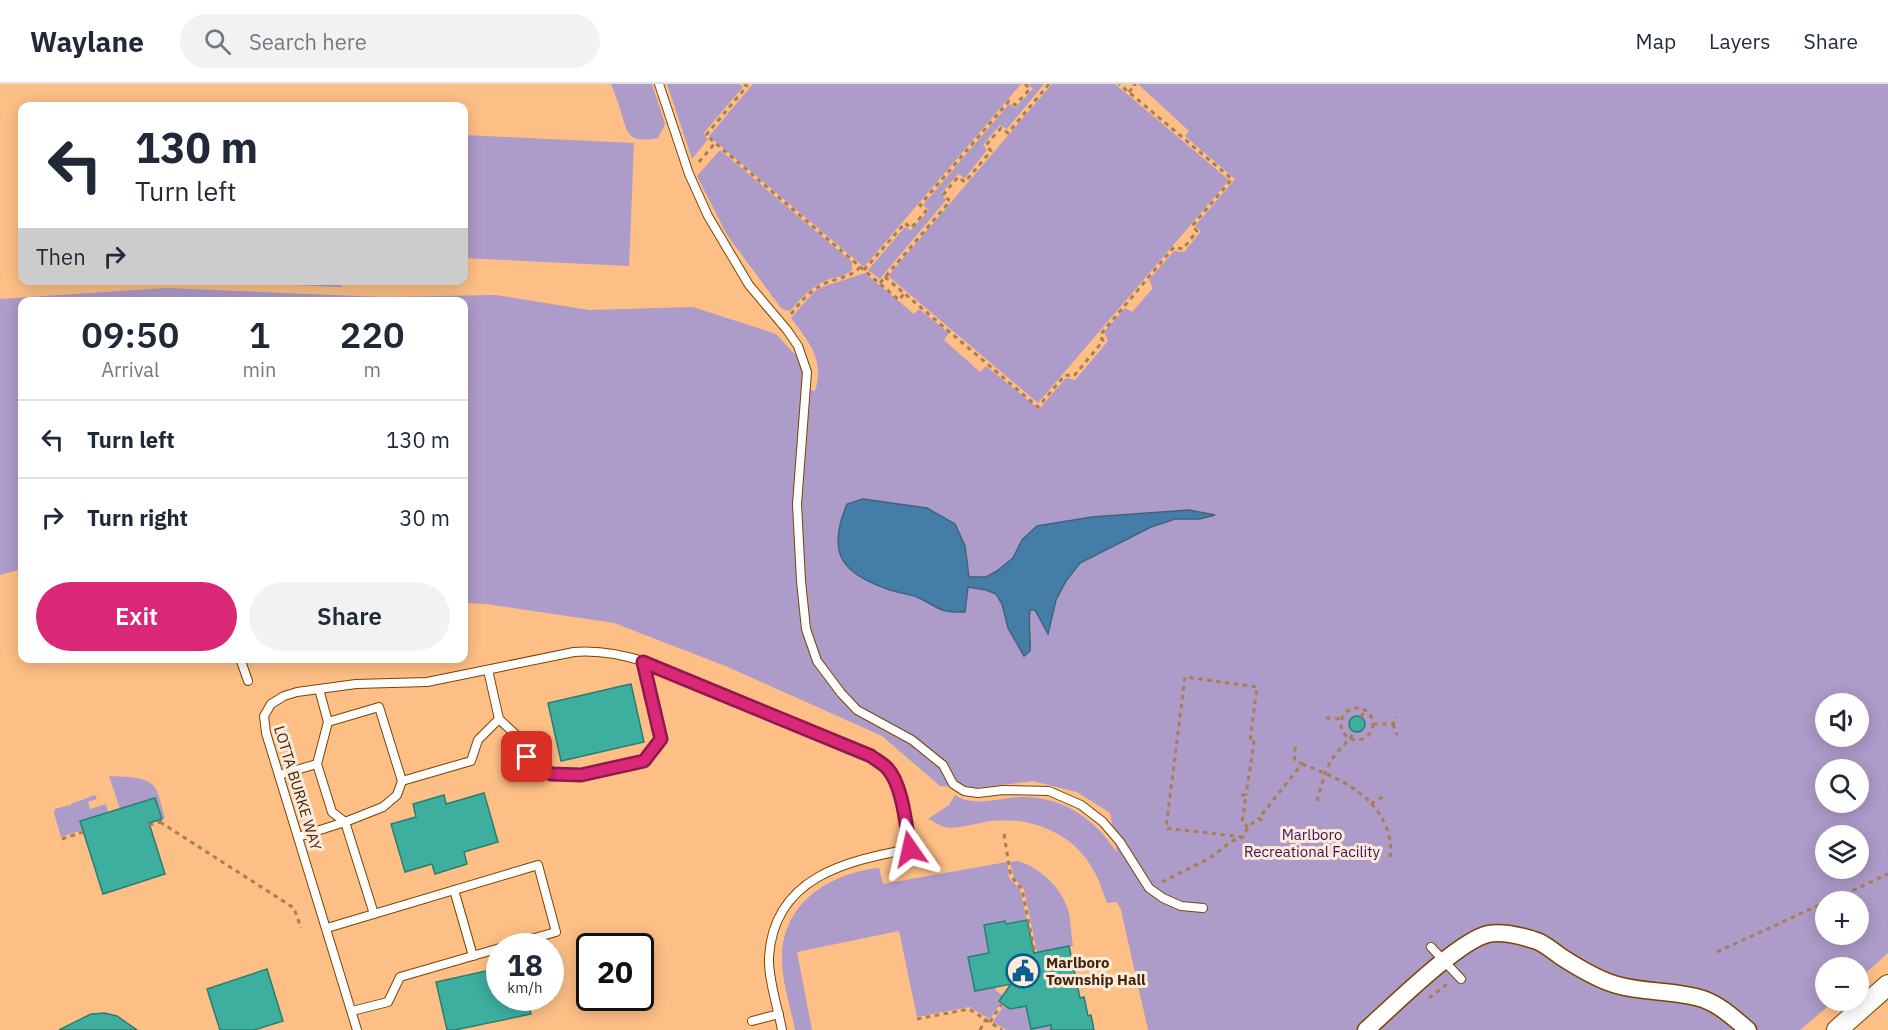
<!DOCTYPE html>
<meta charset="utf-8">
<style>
body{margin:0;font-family:"IBM Plex Sans",sans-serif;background:#f2f2f3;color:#1f2937;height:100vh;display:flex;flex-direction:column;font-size:22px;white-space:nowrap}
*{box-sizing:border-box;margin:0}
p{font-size:20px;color:#747a83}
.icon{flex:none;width:33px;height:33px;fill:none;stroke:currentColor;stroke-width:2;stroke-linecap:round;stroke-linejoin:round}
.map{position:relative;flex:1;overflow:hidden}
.drawer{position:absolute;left:18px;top:213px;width:450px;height:366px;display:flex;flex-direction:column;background:#fff;border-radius:12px;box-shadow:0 3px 15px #0003}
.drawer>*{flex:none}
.top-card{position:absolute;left:18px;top:18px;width:450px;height:183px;border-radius:12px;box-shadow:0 3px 15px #0003;background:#fff;color:#1f2937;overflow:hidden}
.controls{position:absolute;left:1815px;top:609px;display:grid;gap:12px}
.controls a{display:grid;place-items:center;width:54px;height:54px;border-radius:50%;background:#fff;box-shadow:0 3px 15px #0003;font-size:30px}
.speed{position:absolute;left:486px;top:849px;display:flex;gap:12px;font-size:30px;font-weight:700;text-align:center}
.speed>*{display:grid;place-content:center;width:78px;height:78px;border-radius:50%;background:#fff;box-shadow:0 3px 15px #0003;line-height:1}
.speed small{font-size:15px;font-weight:400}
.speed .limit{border:3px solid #111;border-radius:9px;background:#fff;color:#111}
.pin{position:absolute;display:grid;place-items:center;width:51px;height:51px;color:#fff;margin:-26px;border-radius:12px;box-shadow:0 3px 9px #0006}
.me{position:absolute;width:66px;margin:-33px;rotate:349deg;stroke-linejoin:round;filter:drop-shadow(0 0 4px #0008)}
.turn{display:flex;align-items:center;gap:21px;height:126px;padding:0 18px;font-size:27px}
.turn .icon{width:78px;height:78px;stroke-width:2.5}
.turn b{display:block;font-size:42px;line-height:51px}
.then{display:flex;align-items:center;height:57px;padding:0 18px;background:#0003;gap:12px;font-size:22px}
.eta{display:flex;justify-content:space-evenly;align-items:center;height:102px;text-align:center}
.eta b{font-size:36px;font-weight:600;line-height:42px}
.button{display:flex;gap:12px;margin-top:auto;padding:12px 18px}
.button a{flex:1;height:69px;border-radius:36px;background:#db2777;color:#fff;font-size:24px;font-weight:600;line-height:69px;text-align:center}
.button a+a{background:#f2f2f3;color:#1f2937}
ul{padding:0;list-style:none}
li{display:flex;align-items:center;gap:18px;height:78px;padding:0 18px;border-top:2px solid #e0e1e3}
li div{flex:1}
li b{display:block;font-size:22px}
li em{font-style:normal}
header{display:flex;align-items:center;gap:36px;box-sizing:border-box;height:84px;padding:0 30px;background:#fff;border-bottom:2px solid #e0e1e3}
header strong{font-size:28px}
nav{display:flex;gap:33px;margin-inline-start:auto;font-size:21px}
.search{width:420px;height:54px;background:#f2f2f3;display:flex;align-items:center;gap:15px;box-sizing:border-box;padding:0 21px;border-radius:33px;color:#747a83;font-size:22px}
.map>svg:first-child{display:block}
.green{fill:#ad9bc9;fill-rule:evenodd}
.water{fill:#447ea8;stroke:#42647a;stroke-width:1.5}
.building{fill:#3eae9f;stroke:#297e72;stroke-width:1.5}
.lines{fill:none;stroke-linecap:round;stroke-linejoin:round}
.service-casing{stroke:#7a4400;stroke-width:10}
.minor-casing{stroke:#7a4400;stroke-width:19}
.tertiary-casing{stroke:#7a4400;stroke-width:22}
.path{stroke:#ab7d52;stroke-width:3;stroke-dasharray:4.5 4.5;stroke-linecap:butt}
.service{stroke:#fff;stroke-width:8}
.minor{stroke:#fff;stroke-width:16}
.tertiary{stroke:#fff;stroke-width:20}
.route-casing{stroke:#8e194d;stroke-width:15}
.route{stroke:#db2777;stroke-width:10}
.labels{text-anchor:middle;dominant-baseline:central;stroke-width:6;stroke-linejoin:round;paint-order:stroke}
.street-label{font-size:15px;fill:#3e260e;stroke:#feeada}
.park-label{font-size:15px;fill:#38145b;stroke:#feeada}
.poi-label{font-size:15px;font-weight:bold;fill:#3e260e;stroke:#feeada;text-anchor:start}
</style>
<header>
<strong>Waylane</strong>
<div class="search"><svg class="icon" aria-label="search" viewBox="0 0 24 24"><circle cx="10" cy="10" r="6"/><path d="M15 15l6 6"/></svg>Search here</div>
<nav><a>Map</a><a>Layers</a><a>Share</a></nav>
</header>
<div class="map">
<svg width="1888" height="946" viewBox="0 0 1888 946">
<rect width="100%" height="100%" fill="#febf86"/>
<g class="green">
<path d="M611,0h41l13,40 -7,14c-28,5 -30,-1 -37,-26 -3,-9 -6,-19 -10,-28z"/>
<path d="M667,0h72l4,3 -40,47 5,5 -16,20z"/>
<path d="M753,0h268l-157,183 -155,-131z"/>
<path d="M1028,0h16l-37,45 -7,-4 -17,20 4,5 -22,28 -7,-4 -17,20 5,6 -66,79 -12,-9 37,-43 6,3 18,-20 -6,-5 86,-101 6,4 18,-19z"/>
<path d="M1052,0h63l114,96 -191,223 -150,-127z"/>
<path d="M1138,0h750v869l-29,26 -1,-11h-32v32l8,1 -34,29h-652l-27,-120 -4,-8 -10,1c-4,-10 -7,-21 -12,-30 -19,-39 -64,-57 -105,-52 -12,2 -35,9 -46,6 -5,-2 -11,-6 -16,-8l21,-14 6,-10c16,11 37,5 55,3 33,-5 66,8 89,32 7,7 12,15 18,22l-7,-39 -33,-21 -44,-11 -56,7 -37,-2 -58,-50 -154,-69 -114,-44 -128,-19 -22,-1v-301h-442v267l-22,6v-276l166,-11 217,9 113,-2 93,15 104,-3 83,27 27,29 6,26 6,2c10,-31 -6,-49 -24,-73l23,-26 8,-5 43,-14 49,41 5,-5 30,24 -5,7 36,32 6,-6 53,43 27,-31 9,2 33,-39 -4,-9 21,-24 7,4 21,-24 -4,-8 25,-29 10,1 17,-21 -6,-5 40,-47 -50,-43 4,-5zM1826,620h32v32h-32zM1826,686h32v32h-32zM1826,752h32v32h-32zM1826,818h32v32h-32z"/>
<path d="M464,51l170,8 -5,123 -165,-8z"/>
<path d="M720,66l132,112v8c-6,7 -19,7 -27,11 -14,6 -24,17 -34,29l-3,1 -7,-3 -54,-73 -30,-59z"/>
<path d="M342,197v6l-138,-6 138,-1z"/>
<path d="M109,692c13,1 40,-1 47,13 4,8 6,20 9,29l-3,1 -42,-10z"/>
<path d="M95,711l2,4 -9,3 2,7 16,-5 2,8 -28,9 3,9 -22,7 -7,-24 1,-4 14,-4 1,2 1,-3z"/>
<path d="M1018,777c23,7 45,28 51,52 2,11 2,22 4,33l-36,6 -13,-63 -10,-11 -4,-16z"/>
<path d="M1007,778l2,16 11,11 7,31 -21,4 -1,-3 -21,4 5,28 -21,4 27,30 1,4 7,4 -4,7 2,1 -11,16 -21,-12 -52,10 -18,-86 -102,21 15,78h-17c-4,-23 -14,-50 -13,-74 1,-53 48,-83 97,-88l4,16z"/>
<path d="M1011,916l15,6 6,23 28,-5 1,6h-55l-13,-8 11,-17 2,1z"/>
</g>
<path class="water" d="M863,415l64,9 28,16 10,22 4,31h17l11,-6 16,-13 9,-18 15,-14 55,-9 97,-7 26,5 -15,4h-25l-24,8 -71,36 -14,18 -10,19 -8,34 -13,-24h-5c-2,14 1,27 0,41l-6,5 -16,-28 -6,-24 -6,-10 -10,-4 -18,-3 -3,25c-27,1 -26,-5 -48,-15 -8,-3 -18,-4 -27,-7 -48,-16 -64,-36 -43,-86z"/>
<g class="building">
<path d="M631,600l13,58 -83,19 -13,-58z"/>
<circle cx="1357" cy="640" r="8"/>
<path d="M484,709l14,49 -34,10 3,12 -32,10 -3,-10 -27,8 -14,-48 25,-7 -3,-13 31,-9 2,9z"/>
<path d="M155,714l7,21 -13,4 16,51 -62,20 -23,-73z"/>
<path d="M1027,836l7,33 35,-7 11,52 4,-1 4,19 3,-1 3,15h-43v-5l-20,4 -5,-23 -16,3 -11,-8 12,-17 -36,7 -7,-34 21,-4 -5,-28 21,-4 1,3z"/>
<path d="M500,884v30h27l4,16 -76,16h-8l-11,-48z"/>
<path d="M267,885l16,52 -29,9h-34l-13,-41z"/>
<path d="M104,929l13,3 20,14h-78l32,-16z"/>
</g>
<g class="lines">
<g class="service-casing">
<g id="service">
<path d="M659,0l30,90 19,42 41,69 38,45 11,16 9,26 -10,132 4,77 5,48 11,32 24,32 16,17 55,30 31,25 10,19 11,7 14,2 25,-3 46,1 32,14 22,17 17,20 29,46 14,10 18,8 22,2"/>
<path d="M240,574l8,23"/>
<path d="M499,635l16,15 12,23 24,17 30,1 63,-14 17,-22 -18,-77"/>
<path d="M328,638l51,-15 23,74 69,-20 7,-21 21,-21 -11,-49"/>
<path d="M317,680l15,48 13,10 38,-15 14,-12 5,-14"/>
<path d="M279,691l38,-11 11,-42 -9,-33"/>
<path d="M298,753l47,-15 29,92"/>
<path d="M454,806l19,66"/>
<path d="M327,844l211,-63 18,67 -50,14"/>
<path d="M1431,863l30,32"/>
<path d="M352,927l36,-9 12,-25 100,-29"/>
<path d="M752,937l27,-7"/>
<path d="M357,946l-91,-297 -2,-17 7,-12 13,-8 13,-4 59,-8 71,-2 147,-30c61,-5 118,30 173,54 41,17 83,33 124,50 5,4 11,7 16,12 16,17 19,58 23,81 -64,12 -136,28 -141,108 -1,22 9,51 13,73"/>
</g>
</g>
<g class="minor-casing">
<path id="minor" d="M1366,946c26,-23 92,-89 122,-96 15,-3 34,2 49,7 8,3 16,10 23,15 17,11 38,24 57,29 28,8 58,5 86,14 17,6 31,19 45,31"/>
</g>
<g class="tertiary-casing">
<path id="tertiary" d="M1837,946l51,-45"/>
</g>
<g class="path">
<path d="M744,0l3,2 -41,49 193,165 7,-9"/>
<path d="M1129,8l6,-7 -2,-1"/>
<path d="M699,78l16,-19"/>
<path d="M864,186l41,-47 6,5 15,-17 -6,-6 89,-104 6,4 15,-16 -5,-5"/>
<path d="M885,193l153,130 27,-32 9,1 29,-35 -3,-6 74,-88 9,2 14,-18 -5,-5 40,-47 -113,-95"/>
<path d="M880,199l70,-82 -7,-6 15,-18 7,5 26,-31 -5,-6 15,-17 7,5 41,-49"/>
<path d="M791,230c8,-10 16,-20 27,-27 14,-9 32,-8 42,-20"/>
<circle cx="1357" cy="640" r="16"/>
<path d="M1361,633l4,-7"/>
<path d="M1326,634l16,1"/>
<path d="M1373,640h20l3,-7"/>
<path d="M1393,640l4,11"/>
<path d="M1302,680c34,13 71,28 85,65 3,10 5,18 3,28"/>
<path d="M1241,711h5l-4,27 6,5"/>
<path d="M1317,717l8,-28 6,-13 24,-28"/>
<path d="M1371,720l13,-8"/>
<path d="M1262,737l-3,-3 43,-54 -7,-4 -1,-6 2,-8"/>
<path d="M160,738l134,86 7,20"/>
<path d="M149,741l17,-5"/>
<path d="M1004,750l6,38 4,8 8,9 13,64"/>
<path d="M1243,753l-77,-9 19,-151 72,10 -7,55h4l-8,53"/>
<path d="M62,755l21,-7"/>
<path d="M1162,798l48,-24 22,-17 11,-4 5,-10 11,-9"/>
<path d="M1828,818l60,-28"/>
<path d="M1717,868l109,-50"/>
<path d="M1429,914l18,-14"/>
<path d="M917,935l52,-10 33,21"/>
<path d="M990,938l12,-18"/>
<path d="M980,946l6,-11"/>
</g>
<use href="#service" class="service"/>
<use href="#minor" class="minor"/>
<use href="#tertiary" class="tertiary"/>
</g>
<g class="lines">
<g class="route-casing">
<path id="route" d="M527,673l24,17 30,1 63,-14 17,-22 -18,-77 228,94c5,4 11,7 16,12 16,17 19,58 23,81"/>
</g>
<use href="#route" class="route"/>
</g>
<defs>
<g id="civic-ring" transform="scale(1.725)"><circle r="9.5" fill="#feeada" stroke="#075e8f" stroke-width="1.5"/><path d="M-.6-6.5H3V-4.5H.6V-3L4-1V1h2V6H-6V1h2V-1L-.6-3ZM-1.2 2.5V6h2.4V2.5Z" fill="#075e8f"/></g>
</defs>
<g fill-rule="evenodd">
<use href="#civic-ring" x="1023" y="887"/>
</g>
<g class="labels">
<g class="street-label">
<text transform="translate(298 704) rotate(73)">LOTTA BURKE WAY</text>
</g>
<g class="park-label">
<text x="1312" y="750">Marlboro<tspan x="1312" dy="17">Recreational Facility</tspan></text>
</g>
<g class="poi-label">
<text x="1046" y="878">Marlboro<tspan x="1046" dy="17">Township Hall</tspan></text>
</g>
</g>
</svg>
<div class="controls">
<a><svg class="icon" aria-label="sound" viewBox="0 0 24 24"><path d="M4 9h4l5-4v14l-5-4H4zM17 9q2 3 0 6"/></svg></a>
<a><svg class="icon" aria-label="search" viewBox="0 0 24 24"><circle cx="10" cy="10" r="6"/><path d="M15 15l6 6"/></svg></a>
<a><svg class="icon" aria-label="layers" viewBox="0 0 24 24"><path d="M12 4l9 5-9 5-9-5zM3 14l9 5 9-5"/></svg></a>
<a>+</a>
<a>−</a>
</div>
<div class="speed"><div>18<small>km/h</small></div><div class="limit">20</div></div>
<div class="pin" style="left:527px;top:673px;background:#d93025"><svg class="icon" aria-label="arrive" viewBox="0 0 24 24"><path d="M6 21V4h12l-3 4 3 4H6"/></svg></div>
<svg class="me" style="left:910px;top:765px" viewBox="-20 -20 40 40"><path d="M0-17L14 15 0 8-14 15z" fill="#db2777" stroke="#fff" stroke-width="4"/></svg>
<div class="top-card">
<div class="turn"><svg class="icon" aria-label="left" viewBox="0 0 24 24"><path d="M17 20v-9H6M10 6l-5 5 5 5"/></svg><div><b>130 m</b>Turn left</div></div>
<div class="then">Then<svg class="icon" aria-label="right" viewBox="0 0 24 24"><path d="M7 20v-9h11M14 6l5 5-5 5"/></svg></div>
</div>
<section class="drawer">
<div class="eta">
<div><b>09:50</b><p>Arrival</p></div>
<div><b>1</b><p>min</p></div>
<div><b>220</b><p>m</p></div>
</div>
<ul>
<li><svg class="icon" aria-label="left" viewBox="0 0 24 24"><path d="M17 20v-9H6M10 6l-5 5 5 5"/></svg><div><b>Turn left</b></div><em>130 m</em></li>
<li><svg class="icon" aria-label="right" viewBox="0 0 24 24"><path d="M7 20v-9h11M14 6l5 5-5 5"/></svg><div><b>Turn right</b></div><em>30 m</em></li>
</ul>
<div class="button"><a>Exit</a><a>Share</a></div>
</section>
</div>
